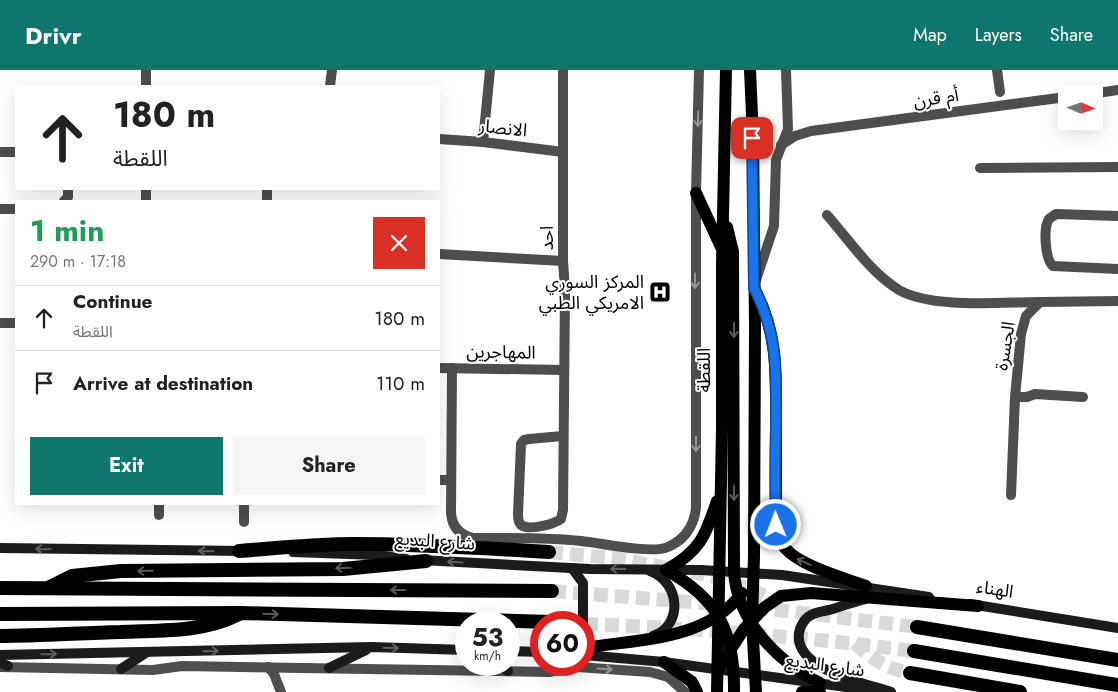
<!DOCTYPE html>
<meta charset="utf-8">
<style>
body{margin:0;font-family:Jost,"Noto Sans Arabic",sans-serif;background:#f6f6f6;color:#222;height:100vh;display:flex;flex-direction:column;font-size:19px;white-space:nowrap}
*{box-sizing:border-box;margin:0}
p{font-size:16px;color:#767676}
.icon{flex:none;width:28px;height:28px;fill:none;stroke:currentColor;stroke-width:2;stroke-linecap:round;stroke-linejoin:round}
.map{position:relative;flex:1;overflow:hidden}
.details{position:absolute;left:15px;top:130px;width:425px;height:305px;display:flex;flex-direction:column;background:#fff;border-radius:0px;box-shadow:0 5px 20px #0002}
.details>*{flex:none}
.hud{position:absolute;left:15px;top:15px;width:425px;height:105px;border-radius:0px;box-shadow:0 5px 20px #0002;background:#fff;color:#222;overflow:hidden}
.needle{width:32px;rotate:92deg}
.tools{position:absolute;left:1058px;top:15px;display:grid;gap:10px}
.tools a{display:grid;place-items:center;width:45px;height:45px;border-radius:0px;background:#fff;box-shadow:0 5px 20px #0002;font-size:25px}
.speed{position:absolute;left:455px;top:541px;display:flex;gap:10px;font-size:25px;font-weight:700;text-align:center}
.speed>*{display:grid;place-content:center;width:65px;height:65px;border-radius:50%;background:#fff;box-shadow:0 5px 20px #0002;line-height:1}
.speed small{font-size:12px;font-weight:400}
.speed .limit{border:8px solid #d22;background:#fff;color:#111}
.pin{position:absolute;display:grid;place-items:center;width:42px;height:42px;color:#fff;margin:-21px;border-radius:10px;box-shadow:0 2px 8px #0006}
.me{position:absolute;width:55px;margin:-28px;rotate:359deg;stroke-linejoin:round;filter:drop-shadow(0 0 4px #0008)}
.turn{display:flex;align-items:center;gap:18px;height:105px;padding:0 15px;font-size:22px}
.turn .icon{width:65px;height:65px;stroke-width:2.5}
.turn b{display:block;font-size:35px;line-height:42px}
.round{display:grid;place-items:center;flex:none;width:52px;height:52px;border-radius:0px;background:#f6f6f6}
.summary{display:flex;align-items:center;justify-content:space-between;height:85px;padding:0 15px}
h1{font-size:30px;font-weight:700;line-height:38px;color:#1e9e55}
.button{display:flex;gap:10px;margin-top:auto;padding:10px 15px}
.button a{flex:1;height:58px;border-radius:0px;background:#0f766e;color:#fff;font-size:20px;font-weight:700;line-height:58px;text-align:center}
.button a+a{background:#f6f6f6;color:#222}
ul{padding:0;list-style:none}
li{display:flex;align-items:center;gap:15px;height:65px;padding:0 15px;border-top:1px solid #e0e0e0}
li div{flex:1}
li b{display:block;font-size:19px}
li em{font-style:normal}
header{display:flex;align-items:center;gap:30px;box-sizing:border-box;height:70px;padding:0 25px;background:#0f766e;color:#fff}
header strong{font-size:24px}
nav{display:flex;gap:28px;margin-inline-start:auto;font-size:18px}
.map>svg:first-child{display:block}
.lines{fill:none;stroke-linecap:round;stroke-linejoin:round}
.trunk-tunnel{stroke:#d9d9d9;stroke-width:14;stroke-dasharray:14 7;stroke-linecap:butt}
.minor{stroke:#4e4e4e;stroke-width:10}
.secondary{stroke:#1b1b1b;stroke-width:10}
.primary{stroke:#000;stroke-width:12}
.trunk{stroke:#000;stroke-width:14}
.oneway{stroke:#959595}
.oneway2{stroke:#595959}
.oneway3{stroke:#5f5f5f}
.route-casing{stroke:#114b97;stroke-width:12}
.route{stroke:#1a73e8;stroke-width:9}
.labels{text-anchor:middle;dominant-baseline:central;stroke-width:4;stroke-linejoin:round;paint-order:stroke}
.street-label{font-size:18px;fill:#000;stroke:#fff}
.poi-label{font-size:18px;fill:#000;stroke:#fff;text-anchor:end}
</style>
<header>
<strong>Drivr</strong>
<nav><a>Map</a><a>Layers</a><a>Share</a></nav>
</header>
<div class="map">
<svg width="1118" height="622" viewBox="0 0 1118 622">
<rect width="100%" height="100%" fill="#fff"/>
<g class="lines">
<g class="trunk-tunnel">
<path d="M549,482l65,6 53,10"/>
<path d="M691,502c32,5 63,18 92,33"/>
<path d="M552,521l165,13"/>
<path d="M754,537l163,20"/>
<path d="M584,554c110,4 221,13 330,27"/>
<path d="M855,573c16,16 33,26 55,30"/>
</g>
<g class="minor">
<path d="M563,0v191l2,29 -2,220 -2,9c-7,5 -32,12 -40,6 -3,-3 -3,-7 -3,-11l3,-70 3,-4 5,-1 34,-3"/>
<path d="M997,0l3,22"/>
<path d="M146,16v-16"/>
<path d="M330,16l2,-16"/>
<path d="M1091,24l27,-4"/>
<path d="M439,69l44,3 80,10"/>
<path d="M483,72l7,-72"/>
<path d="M781,75l14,-9 16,-5 255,-34"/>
<path d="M0,82h16"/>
<path d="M980,98l138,-1"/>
<path d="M64,131l4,-4v-8"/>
<path d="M146,131v-12"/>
<path d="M267,131v-12"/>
<path d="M0,139h16"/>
<path d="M827,145c22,25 43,57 72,75 33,19 103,12 141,12"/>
<path d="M1118,146l-62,-2c-3,2 -5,3 -7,5 -6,9 -4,40 4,47l65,3"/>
<path d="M439,184l124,7"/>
<path d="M756,210l18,-54 2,-66 12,-31 -2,-59"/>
<path d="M0,253h16"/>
<path d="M439,298l124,2"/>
<path d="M452,298l-1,145c1,13 8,22 22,25 36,0 72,-1 108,3 20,2 66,12 84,7 18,-6 29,-21 31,-40v-315l3,-123"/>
<path d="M1015,327h12l8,-3 48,3"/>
<path d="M439,410h12"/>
<path d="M1011,425l4,-98 6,-63 5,-18 14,-14 78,-1"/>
<path d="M159,445v-11"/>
<path d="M244,452v-18"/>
<path d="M1,597l152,3 29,-4 367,6 28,-5 73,5 18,5 17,15"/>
<path d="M268,597l6,7 7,18"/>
</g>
<g class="secondary">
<path d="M0,478l244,3"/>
<path d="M293,482l83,3 30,4"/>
<path d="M421,490l169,9 111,1 81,5 147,22"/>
<path d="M572,498l11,15v39"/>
<path d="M650,501c30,11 34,54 3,65"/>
<path d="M866,529c-12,3 -24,7 -37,11 -6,1 -12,2 -18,5 -6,3 -11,11 -12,18 -5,37 66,50 92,59"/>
<path d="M970,534l148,24"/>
<path d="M509,581l32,1"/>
<path d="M0,585l371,-8 95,3"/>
<path d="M584,585l80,7 218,30"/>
<path d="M0,593l8,3"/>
<path d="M499,595l9,6"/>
<path d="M329,598l37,-18"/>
<path d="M121,599l26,-17"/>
</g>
<g class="primary">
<path d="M750,0l3,68 2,188 -1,230 -2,65 4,71"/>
<path d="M696,123l25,54"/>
<path d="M727,157l6,25 1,320c3,49 44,90 86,111"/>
<path d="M756,222c22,42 20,85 20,131 0,30 0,59 0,89 0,12 0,26 9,36 15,18 59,30 81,38"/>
<path d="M666,500c53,29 69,63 68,122"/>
<path d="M666,500c34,-19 39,-33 51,-69"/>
<path d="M584,578c54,-9 122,-7 158,-55"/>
<path d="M664,592l28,20 5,10"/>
<path d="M718,599l26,-40 21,-22 16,-11 30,-3 167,13"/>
<path d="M717,622l5,-263v-165l4,-194"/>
<path d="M802,622h18"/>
</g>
<g class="trunk">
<path d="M239,481c39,-3 77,-7 115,-7 65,0 130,4 195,8"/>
<path d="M50,517l22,-11 49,-5 222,-2 83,-8"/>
<path d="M0,518l552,3"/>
<path d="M0,544l242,-1 309,9"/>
<path d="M917,557l201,33"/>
<path d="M0,566c40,0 80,-3 120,-4 38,-2 81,1 117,-17"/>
<path d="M914,581l204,34"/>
<path d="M910,603l110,19"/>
</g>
</g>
<defs><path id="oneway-shaft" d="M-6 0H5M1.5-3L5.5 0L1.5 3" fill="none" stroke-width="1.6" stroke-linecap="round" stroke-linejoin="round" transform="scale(1.25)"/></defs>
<g class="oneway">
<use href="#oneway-shaft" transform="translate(698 49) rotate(91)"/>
<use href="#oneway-shaft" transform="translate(695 211) rotate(90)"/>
<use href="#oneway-shaft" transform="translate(696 374) rotate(90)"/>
<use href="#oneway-shaft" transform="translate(605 599) rotate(4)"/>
</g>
<g class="oneway2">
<use href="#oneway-shaft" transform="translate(734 260) rotate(90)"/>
<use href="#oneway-shaft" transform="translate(734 423) rotate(90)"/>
<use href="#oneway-shaft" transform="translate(804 492) rotate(-156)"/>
<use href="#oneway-shaft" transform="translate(343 498) rotate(178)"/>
<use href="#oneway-shaft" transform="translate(145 501) rotate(179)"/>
<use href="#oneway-shaft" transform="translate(398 520) rotate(-180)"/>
<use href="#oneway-shaft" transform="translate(271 544) rotate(2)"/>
</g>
<g class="oneway3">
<use href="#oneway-shaft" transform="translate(43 479) rotate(-179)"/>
<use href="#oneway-shaft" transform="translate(206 481) rotate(-179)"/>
<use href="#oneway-shaft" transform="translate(455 492) rotate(-177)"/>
<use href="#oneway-shaft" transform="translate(618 499) rotate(-180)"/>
<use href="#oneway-shaft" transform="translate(391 578) rotate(1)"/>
<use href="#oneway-shaft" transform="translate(211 581) rotate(-1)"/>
<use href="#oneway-shaft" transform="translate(49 584) rotate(-1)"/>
</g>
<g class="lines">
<g class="route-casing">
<path id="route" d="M752,68l2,150c25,48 22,85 22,138 -1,33 -1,66 0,99"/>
</g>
<use href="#route" class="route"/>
</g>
<defs>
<g id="hospital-square" transform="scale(1.125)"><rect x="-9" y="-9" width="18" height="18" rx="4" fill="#000" stroke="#fff"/><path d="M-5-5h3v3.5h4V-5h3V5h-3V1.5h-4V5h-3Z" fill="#fff"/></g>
</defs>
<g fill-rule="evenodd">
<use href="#hospital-square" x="660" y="222"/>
</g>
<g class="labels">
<g class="street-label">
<text transform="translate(936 28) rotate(-8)">أم قرن</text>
<text transform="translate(503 58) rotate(6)">الانصار</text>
<text transform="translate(547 168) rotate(-90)">احد</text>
<text transform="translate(1005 276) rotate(-81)">الجسرة</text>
<text transform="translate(501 282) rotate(1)">المهاجرين</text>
<text transform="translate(704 300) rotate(-90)">اللقطة</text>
<text transform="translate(435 471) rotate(4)">شارع البديع</text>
<text transform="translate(995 519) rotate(9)">الهناء</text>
<text transform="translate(825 595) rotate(8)">شارع البديع</text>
</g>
<g class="poi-label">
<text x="644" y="212">المركز السوري<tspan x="644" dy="21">الامريكي الطبي</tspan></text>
</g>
</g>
</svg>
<div class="tools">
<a><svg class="needle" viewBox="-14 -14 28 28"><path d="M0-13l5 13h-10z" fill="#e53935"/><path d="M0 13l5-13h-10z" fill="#767676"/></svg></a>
</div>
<div class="speed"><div>53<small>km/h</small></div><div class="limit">60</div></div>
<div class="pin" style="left:752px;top:68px;background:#d93025"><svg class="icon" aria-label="arrive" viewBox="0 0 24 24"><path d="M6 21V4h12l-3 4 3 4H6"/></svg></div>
<svg class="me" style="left:776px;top:455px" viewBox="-20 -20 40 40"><circle r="17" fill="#1a73e8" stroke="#fff" stroke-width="3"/><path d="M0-11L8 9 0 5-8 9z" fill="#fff"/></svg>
<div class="hud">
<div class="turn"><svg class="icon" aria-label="ahead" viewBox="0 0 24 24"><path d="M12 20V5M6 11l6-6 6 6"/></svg><div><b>180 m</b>اللقطة</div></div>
</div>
<section class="details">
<div class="summary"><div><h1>1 min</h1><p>290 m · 17:18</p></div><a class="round" style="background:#d93025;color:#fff"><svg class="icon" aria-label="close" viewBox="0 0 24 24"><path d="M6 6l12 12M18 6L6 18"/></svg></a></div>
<ul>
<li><svg class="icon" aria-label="ahead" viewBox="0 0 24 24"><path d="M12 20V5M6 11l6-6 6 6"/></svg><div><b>Continue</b><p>اللقطة</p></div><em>180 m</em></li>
<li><svg class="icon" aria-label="arrive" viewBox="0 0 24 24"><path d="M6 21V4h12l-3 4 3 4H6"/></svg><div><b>Arrive at destination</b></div><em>110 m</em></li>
</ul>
<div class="button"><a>Exit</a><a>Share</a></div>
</section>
</div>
